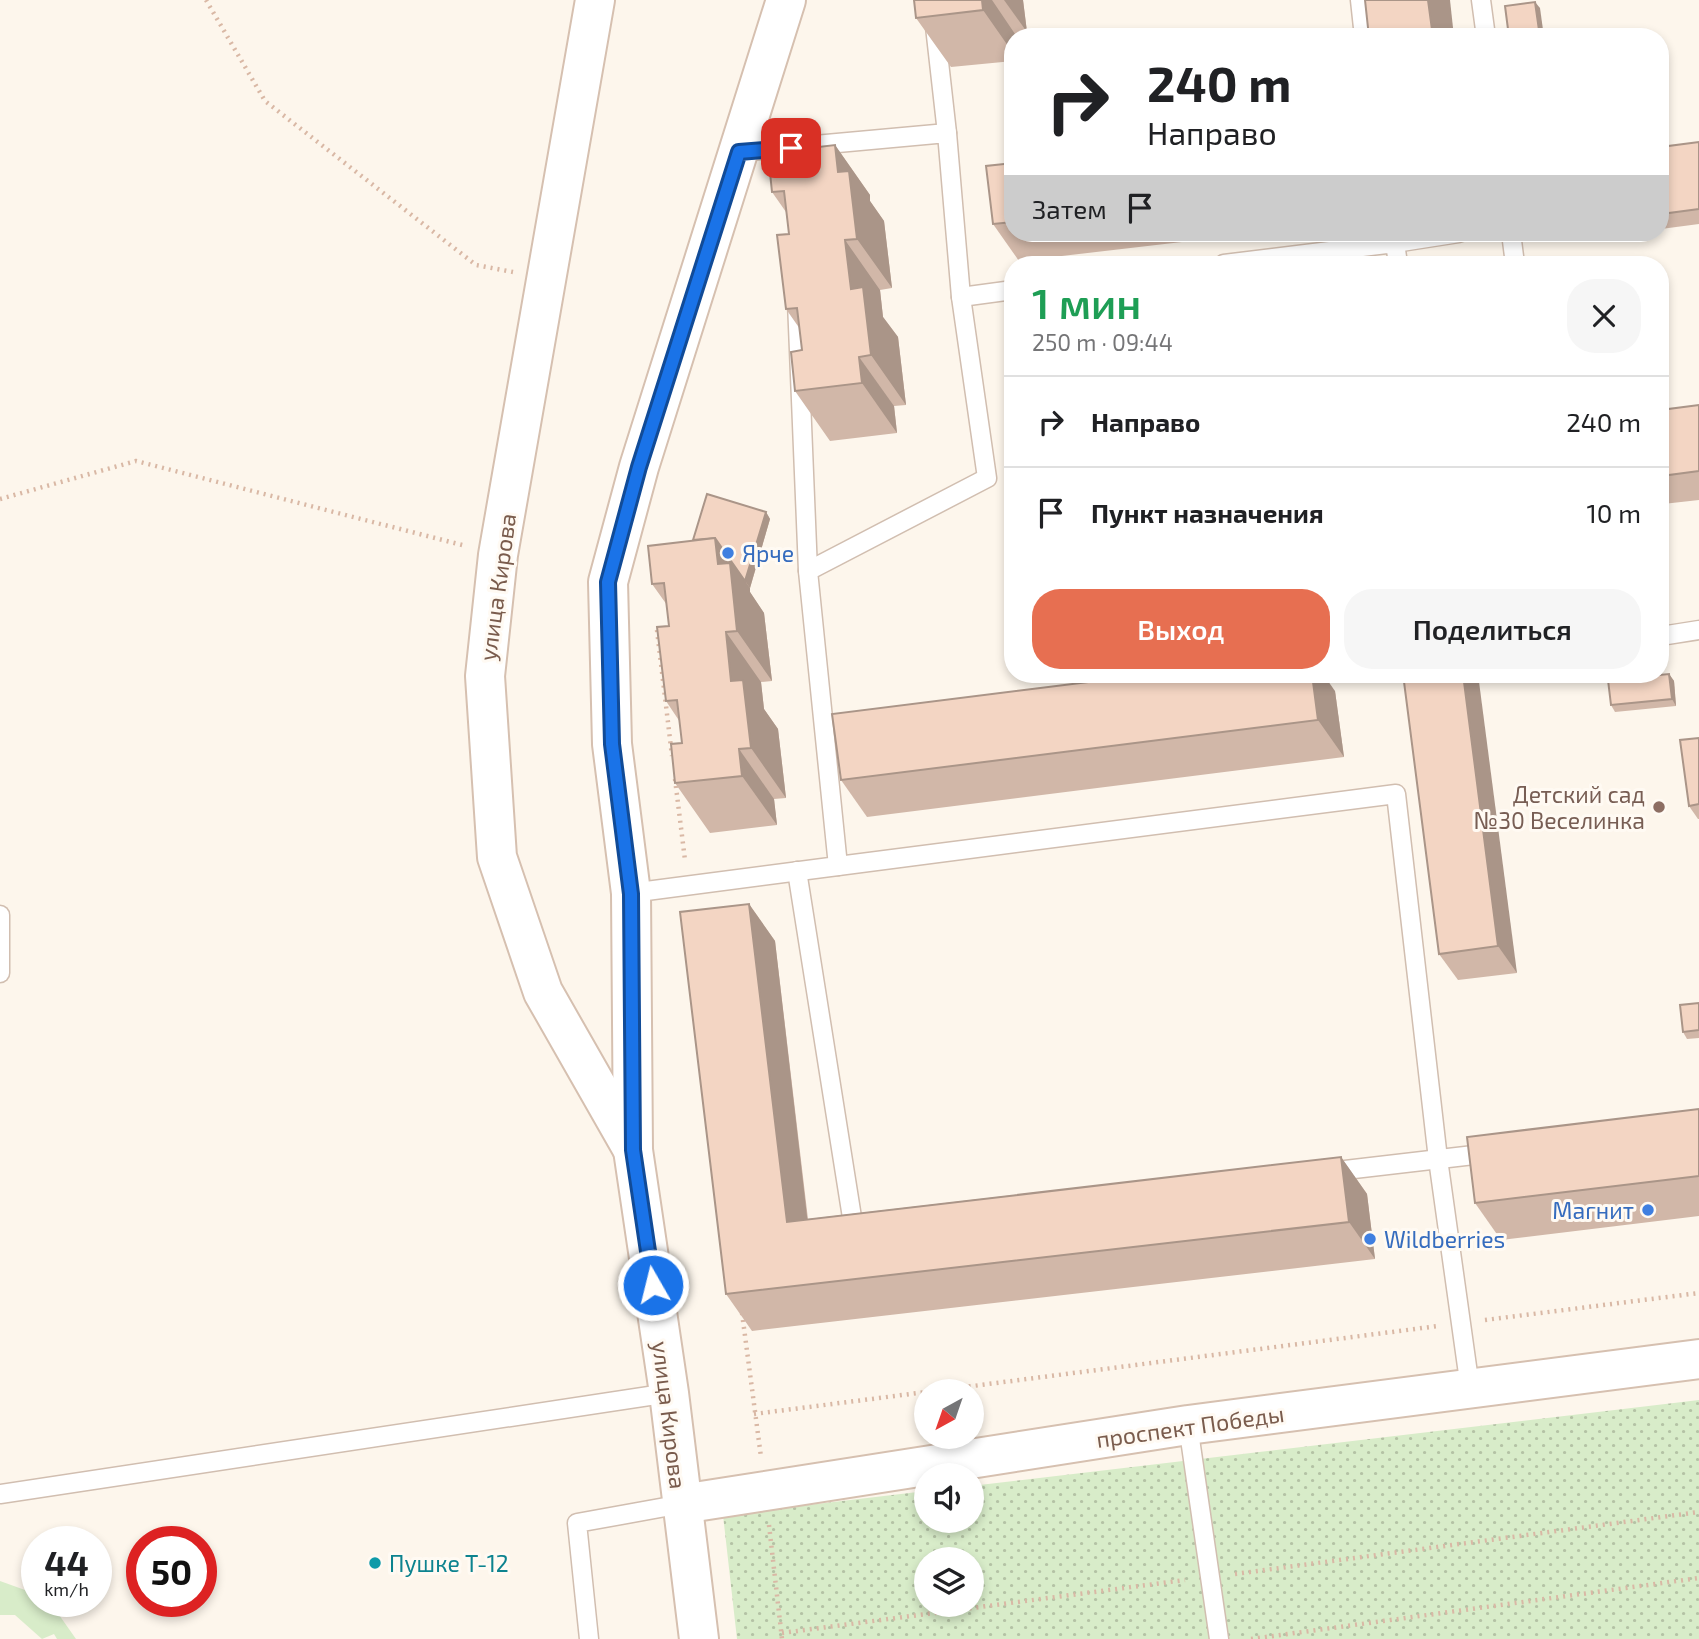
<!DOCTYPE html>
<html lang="ru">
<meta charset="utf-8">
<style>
body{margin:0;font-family:"Exo 2",sans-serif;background:#f6f6f6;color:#202124;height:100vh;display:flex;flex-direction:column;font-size:26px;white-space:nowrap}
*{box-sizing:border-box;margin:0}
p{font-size:23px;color:#757577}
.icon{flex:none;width:38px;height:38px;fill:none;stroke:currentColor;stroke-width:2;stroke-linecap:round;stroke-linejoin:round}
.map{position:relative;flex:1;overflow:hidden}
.drawer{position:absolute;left:1004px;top:256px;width:665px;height:427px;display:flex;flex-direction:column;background:#fff;border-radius:28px;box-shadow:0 4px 10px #0003}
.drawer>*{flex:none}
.guide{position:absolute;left:1004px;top:28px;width:665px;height:214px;border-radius:28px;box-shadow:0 4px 10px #0003;background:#fff;color:#202124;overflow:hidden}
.needle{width:46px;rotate:220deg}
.fabs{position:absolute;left:914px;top:1379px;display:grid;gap:14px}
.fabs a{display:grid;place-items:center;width:70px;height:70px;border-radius:50%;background:#fff;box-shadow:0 4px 10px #0003;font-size:35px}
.speed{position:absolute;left:21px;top:1526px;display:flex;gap:14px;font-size:35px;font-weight:700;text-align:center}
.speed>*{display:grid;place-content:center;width:91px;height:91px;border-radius:50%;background:#fff;box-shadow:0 4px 10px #0003;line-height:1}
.speed small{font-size:18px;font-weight:400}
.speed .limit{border:10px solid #d22;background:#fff;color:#111}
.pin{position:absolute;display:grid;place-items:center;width:60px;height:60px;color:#fff;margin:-30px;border-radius:14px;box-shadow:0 4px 10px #0006}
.me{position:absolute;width:77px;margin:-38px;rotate:352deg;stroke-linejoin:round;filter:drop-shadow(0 0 5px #0008)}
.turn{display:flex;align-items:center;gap:24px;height:147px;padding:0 28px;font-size:32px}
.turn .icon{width:91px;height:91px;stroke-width:2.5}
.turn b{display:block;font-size:49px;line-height:60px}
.then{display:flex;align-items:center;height:66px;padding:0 28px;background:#0003;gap:14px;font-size:26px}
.round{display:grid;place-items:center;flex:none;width:74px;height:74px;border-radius:28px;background:#f6f6f6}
.headline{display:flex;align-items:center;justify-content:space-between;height:119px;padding:0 28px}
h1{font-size:42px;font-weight:600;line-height:52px;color:#1e9e55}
.cta{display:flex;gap:14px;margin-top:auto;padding:14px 28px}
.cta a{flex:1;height:80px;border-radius:28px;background:#e76f51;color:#fff;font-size:28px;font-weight:600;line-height:80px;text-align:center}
.cta a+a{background:#f6f6f6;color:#202124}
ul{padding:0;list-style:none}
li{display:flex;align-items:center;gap:21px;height:91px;padding:0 28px;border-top:2px solid #e0e0e0}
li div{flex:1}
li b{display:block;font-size:26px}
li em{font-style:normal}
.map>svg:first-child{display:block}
.green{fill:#d8ecc9}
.park{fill:url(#park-dots);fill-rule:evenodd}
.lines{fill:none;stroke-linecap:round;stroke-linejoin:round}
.lane-casing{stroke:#d1beb0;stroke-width:21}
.secondary-casing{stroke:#d6c0b0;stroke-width:42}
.path{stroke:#d9b8a5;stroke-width:4.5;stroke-dasharray:2 5;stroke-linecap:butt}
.lane{stroke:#fff;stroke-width:18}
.secondary{stroke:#fff;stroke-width:38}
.wall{fill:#d1b7a8}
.shaded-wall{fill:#aa9588}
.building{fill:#f3d5c3;stroke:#aa9588;stroke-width:2}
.route-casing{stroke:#114b97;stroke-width:18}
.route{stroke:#1a73e8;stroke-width:12}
.shop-dot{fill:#3f7fe0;stroke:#fffaf3;stroke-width:2.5}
.education-dot{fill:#8d6e63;stroke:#fffaf3;stroke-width:2.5}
.culture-dot{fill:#0f9aa8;stroke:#fffaf3;stroke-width:2.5}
.labels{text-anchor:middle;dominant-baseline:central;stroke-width:6;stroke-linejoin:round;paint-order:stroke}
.shop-label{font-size:23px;fill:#366cbe;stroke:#fffaf3;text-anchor:start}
.street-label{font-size:23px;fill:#7a5c4d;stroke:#fffaf3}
.education-label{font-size:23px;fill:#785e54;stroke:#fffaf3;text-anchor:end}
.culture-label{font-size:23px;fill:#0d838f;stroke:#fffaf3;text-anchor:start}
</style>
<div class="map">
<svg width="1699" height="1639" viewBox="0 0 1699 1639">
<defs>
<pattern id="park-dots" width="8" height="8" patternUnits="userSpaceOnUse" patternTransform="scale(1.75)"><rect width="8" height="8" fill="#d8ecc9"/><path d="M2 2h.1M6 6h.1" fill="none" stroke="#b4c2a5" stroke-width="1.8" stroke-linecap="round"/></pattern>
</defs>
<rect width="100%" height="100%" fill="#fdf6ec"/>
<path class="green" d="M0,1581l36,13 1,7h8l12,11 19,27h-19l-3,-5 -12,5 -27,-24h-15z"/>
<path class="park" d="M1699,1400v239h-962l-14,-124 203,-24v30h45v-35zM926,1559h45v46h-45z"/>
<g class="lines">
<g class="lane-casing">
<g id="lane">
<path d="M932,0l15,133"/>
<path d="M1360,0l4,37"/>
<path d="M1481,0l5,37"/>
<path d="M1511,233l4,31"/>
<path d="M1395,243l64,-10"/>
<path d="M1224,264l171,-21 3,21"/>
<path d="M961,297l52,-7"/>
<path d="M797,302l11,269"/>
<path d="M1661,636l38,-6"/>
<path d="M838,866l558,-72 42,365 32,229"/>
<path d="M797,871l57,359 8,-1"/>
<path d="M631,893l207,-27 -30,-295 179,-93 -26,-181 -14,-164 -208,19"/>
<path d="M0,915v58"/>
<path d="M1328,1172l163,-19"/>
<path d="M1188,1425l31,214"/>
<path d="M0,1494l669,-101"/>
<path d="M589,1639l-12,-116 105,-19"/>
</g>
</g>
<g class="secondary-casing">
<g id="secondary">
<path d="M595,0l-97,555 -13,121 12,181 46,135 89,156"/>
<path d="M682,1504l506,-79 511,-66"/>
<path d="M699,1639l-30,-246 -36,-243 -2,-257 -19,-149 -4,-162 31,-115 147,-467"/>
</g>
</g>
<g class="path">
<path d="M206,0l59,101 211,164 37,7"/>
<path d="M0,499l136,-38 330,85"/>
<path d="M657,630l15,126"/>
<path d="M675,779l10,81"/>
<path d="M742,1313l19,144"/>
<path d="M1485,1320l214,-27"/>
<path d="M934,1391l504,-65"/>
<path d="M754,1414l172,-22"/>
<path d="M769,1525l13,114"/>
<path d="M1235,1574l464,-62"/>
<path d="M782,1633l403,-53"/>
<path d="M1251,1639l448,-61"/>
</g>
<use href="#lane" class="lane"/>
<use href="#secondary" class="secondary"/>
</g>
<g class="wall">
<path d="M914,0h109l4,32 -12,2 -2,3v24l-62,6 -35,-49z"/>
<path d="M1699,142v82l-38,5v-82z"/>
<path d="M835,145l35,50v6l14,20 8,67 -12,2 3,27 15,20 8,68 -12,1 3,27 -67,8 -35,-50 7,-41 -2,-21 -14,-20 3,-75 -3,-22 -14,-20z"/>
<path d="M1013,163v70h246l-240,28 -26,-37z"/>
<path d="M1699,405v95l-36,4 -2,-4v-90z"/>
<path d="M766,512l4,7 -20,69v4l14,21 8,68 -11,1 3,27 14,20 8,69 -12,1 3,26 -67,8 -35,-50 7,-40 -2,-21 -14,-21 3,-75 -2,-21 -15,-21 41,-44z"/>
<path d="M1403,674l114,299 -59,7 -19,-26z"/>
<path d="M1669,674l5,7 2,25 -61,6 -4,-7z"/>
<path d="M1335,691l9,66 -477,60 -26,-37z"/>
<path d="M1699,738v81h-1l-9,-13z"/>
<path d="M749,904l26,37 33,278 533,-62 26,37 8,65 -623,72 -26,-37z"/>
<path d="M1699,1003v35l-12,1 -4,-7z"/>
<path d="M1699,1109v107l-198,24 -26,-37z"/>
</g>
<g class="shaded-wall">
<path d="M982,0h10l23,34v3h-2v16l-30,-43z"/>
<path d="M1004,0h19l4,32z"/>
<path d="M1428,0h22l4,37h-21z"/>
<path d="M1535,2l5,6 4,29h-4z"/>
<path d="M835,145l35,50v6l14,20 8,67 -35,-49 -19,-67z"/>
<path d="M845,240l35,50 3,27 15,20 8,68 -35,-50 -20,-66z"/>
<path d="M859,357l35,49 3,27 -35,-50z"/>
<path d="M766,512l4,7 -20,69 -5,-7z"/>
<path d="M715,538l35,50v4l14,21 8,68 -35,-50 -19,-67z"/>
<path d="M726,632l35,50 3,27 14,20 8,69 -35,-50 -20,-67z"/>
<path d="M1312,674h11l12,17 9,66 -26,-37z"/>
<path d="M1463,674h15l39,299 -19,-27z"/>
<path d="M1669,674l5,7 2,25 -4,-7z"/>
<path d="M739,749l35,50 3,26 -35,-49z"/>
<path d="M749,904l26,37 37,318 -25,-37z"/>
<path d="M1341,1157l26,37 8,65 -26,-37z"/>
</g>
<g class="building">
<path d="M914,0h68l1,10 -67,8z"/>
<path d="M1365,0h63l5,37h-64z"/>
<path d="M1535,2l5,35h-31l-4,-31z"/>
<path d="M1699,142v67l-38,5v-67z"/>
<path d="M835,145l3,27 11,-1 8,68 -12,1 6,49 12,-2 8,68 -12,2 3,26 -67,8 -4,-39 11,-2 -5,-42 -11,1 -9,-74 12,-1 -5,-43 -12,1 -4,-39z"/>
<path d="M1013,163v59l-20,2 -7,-58z"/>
<path d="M1699,405v66l-38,5v-66z"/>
<path d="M707,494l59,18 -21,69 -30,-43 -22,2z"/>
<path d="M715,538l3,26 12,-1 7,68 -11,1 5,49 12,-1 8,68 -12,1 3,27 -67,7 -4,-39 11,-1 -5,-43 -11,1 -9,-74 12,-1 -5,-43 -12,1 -4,-38z"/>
<path d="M1153,674h159l6,46 -477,60 -9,-66z"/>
<path d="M1403,674h60l35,272 -59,8z"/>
<path d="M1669,674l3,25 -61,6 -3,-25z"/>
<path d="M1699,738v66l-10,2 -9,-66z"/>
<path d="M749,904l38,318 554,-65 8,65 -623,72 -46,-382z"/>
<path d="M1699,1003v27l-16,2 -3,-27z"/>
<path d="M1699,1109v67l-224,27 -8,-66z"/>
</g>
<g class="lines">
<g class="route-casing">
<path id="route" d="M653,1285l-20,-135 -2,-256 -19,-150 -4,-162 31,-115 100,-315 52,-4"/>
</g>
<use href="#route" class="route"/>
</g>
<g class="shop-dot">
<circle cx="728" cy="553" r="7"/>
<circle cx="1648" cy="1210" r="7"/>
<circle cx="1370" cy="1239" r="7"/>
</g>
<circle class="education-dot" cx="1659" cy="807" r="7"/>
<circle class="culture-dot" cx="375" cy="1563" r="7"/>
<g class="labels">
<g class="shop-label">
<text x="742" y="553">Ярче</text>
<text x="1634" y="1210" text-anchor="end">Магнит</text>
<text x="1384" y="1239">Wildberries</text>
</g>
<g class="street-label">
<text transform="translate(497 587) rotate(-82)">улица Кирова</text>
<text transform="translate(670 1415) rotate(83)">улица Кирова</text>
<text transform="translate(1190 1426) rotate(-8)">проспект Победы</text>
</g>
<g class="education-label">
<text x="1645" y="794">Детский сад<tspan x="1645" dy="26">№30 Веселинка</tspan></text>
</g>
<g class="culture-label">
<text x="389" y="1563">Пушке Т-12</text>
</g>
</g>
</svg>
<div class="fabs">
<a><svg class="needle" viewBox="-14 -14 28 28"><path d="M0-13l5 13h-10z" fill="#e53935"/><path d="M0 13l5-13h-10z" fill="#757577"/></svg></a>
<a><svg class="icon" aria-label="sound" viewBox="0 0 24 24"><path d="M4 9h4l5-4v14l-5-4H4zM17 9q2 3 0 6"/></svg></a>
<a><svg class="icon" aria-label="layers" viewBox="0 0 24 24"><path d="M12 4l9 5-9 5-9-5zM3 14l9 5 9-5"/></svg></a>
</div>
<div class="speed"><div>44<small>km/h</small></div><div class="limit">50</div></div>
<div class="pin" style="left:791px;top:148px;background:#d93025"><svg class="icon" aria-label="arrive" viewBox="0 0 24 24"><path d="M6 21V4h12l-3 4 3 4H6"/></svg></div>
<svg class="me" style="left:653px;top:1285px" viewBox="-20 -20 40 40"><circle r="17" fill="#1a73e8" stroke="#fff" stroke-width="3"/><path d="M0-11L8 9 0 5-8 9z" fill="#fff"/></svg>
<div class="guide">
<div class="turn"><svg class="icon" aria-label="right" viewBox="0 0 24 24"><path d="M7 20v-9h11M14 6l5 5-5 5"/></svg><div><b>240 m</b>Направо</div></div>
<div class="then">Затем<svg class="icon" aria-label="arrive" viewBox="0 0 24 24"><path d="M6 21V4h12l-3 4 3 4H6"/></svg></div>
</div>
<section class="drawer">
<div class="headline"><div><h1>1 мин</h1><p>250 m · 09:44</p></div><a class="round"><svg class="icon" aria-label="close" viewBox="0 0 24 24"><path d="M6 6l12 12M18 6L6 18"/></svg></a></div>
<ul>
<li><svg class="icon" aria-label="right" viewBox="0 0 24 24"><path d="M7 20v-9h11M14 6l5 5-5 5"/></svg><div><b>Направо</b></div><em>240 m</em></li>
<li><svg class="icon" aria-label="arrive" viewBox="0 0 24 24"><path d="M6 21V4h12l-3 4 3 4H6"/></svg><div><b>Пункт назначения</b></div><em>10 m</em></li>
</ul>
<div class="cta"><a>Выход</a><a>Поделиться</a></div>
</section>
</div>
